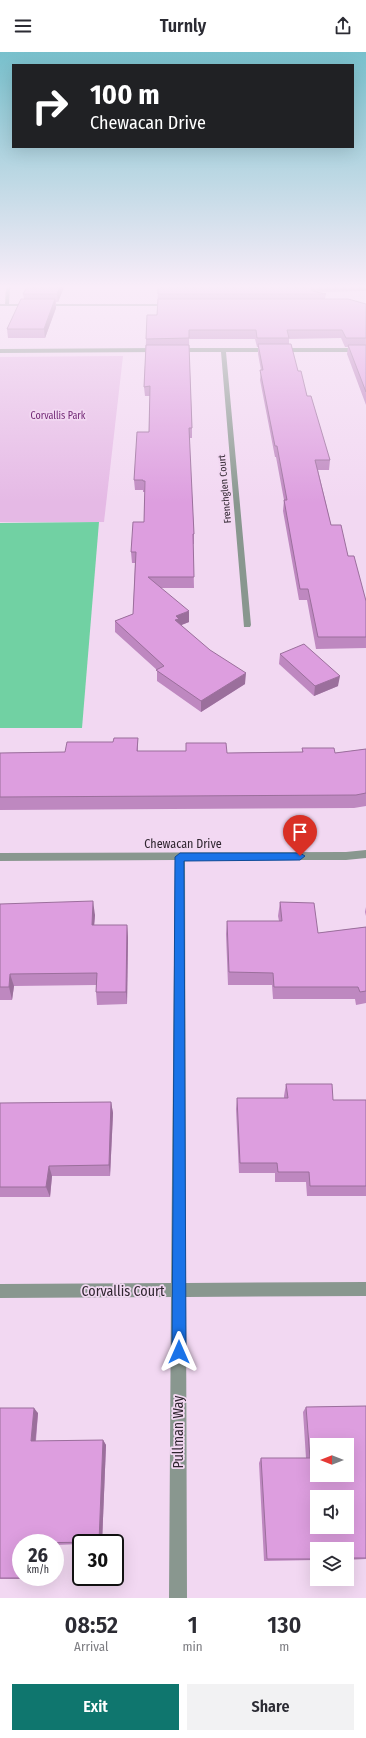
<!DOCTYPE html>
<style>
body{margin:0;font-family:"Fira Sans Condensed",sans-serif;background:#f2f2f3;color:#2b2b33;height:100vh;display:flex;flex-direction:column;font-size:15px;white-space:nowrap}
*{box-sizing:border-box;margin:0}
p{font-size:13px;color:#7c7c81}
.icon{flex:none;width:22px;height:22px;fill:none;stroke:currentColor;stroke-width:2;stroke-linecap:round;stroke-linejoin:round}
.map{position:relative;height:1546px;overflow:hidden}
.side{display:flex;flex-direction:column;background:#fff;flex:1}
.side>*{flex:none}
.guide{position:absolute;left:12px;top:12px;width:342px;height:84px;border-radius:0px;box-shadow:0 4px 16px #0002;background:#202124;color:#fff;overflow:hidden}
.needle{width:26px;rotate:270deg}
.tools{position:absolute;left:310px;top:1386px;display:grid;gap:8px}
.tools a{display:grid;place-items:center;width:44px;height:44px;border-radius:0px;background:#fff;box-shadow:0 4px 16px #0002;font-size:20px}
.speed{position:absolute;left:12px;top:1482px;display:flex;gap:8px;font-size:20px;font-weight:700;text-align:center}
.speed>*{display:grid;place-content:center;width:52px;height:52px;border-radius:50%;background:#fff;box-shadow:0 4px 16px #0002;line-height:1}
.speed small{font-size:10px;font-weight:400}
.speed .limit{border:2px solid #111;border-radius:6px;background:#fff;color:#111}
.pin{position:absolute;display:grid;place-items:center;width:34px;height:34px;color:#fff;margin:-41px -17px;border-radius:50% 50% 50% 0;rotate:-45deg;box-shadow:0 0 4px #0007}
.pin .icon{rotate:45deg}
.me{position:absolute;width:44px;margin:-22px;rotate:0deg;stroke-linejoin:round;filter:drop-shadow(0 0 3px #0008)}
.turn{display:flex;align-items:center;gap:14px;height:84px;padding:0 12px;font-size:18px}
.turn .icon{width:52px;height:52px;stroke-width:2.5}
.turn b{display:block;font-size:28px;line-height:34px}
.eta{display:flex;justify-content:space-evenly;align-items:center;height:68px;text-align:center}
.eta b{font-size:24px;font-weight:600;line-height:28px}
.primary-button{display:flex;gap:8px;margin-top:auto;padding:8px 12px}
.primary-button a{flex:1;height:46px;border-radius:0px;background:#0f766e;color:#fff;font-size:16px;font-weight:600;line-height:46px;text-align:center}
.primary-button a+a{background:#f2f2f3;color:#2b2b33}
header{display:flex;justify-content:space-between;align-items:center;height:52px;padding:0 12px;background:#fff;font-size:18px;font-weight:600}
.map>svg:first-child{display:block}
.green{fill:#e5b9e5}
.water{fill:#71d1a3}
.lines{fill:none;stroke-linecap:round;stroke-linejoin:round}
.minor{fill:#89978f;fill-rule:evenodd}
.wall{fill:#be88c0}
.shaded-wall{fill:#9b6f9c}
.building{fill:#dd9edf;stroke:#9b6f9c;fill-rule:evenodd}
.route{fill:#1a73e8;stroke:#114b97}
.labels{text-anchor:middle;dominant-baseline:central;stroke-width:3.5;stroke-linejoin:round;paint-order:stroke}
.far-park-label{font-size:10px;fill:#722875;stroke:#f2d8f2}
.far-street-label{font-size:10px;fill:#302630;stroke:#f2d8f2}
.street-label{font-size:12px;fill:#302630;stroke:#f2d8f2}
.near-street-label{font-size:14px;fill:#302630;stroke:#f2d8f2}
</style>
<header><svg class="icon" aria-label="menu" viewBox="0 0 24 24"><path d="M4 6h16M4 12h16M4 18h16"/></svg>Turnly<svg class="icon" aria-label="share" viewBox="0 0 24 24"><path d="M12 15V3M7 8l5-5 5 5M5 13v7h14v-7"/></svg></header>
<div class="map">
<svg width="366" height="1546" viewBox="0 0 366 1546">
<rect width="100%" height="100%" fill="#f2d8f2"/>
<path class="green" d="M123,304l-19,166h-104v-165z"/>
<path class="water" d="M99,470l-17,206h-82v-205z"/>
<g class="lines">
<g class="minor">
<path d="M6,235h6l-2,2 -1,15h161l2,1 -2,1h-170v-2h5z"/>
<path d="M366,296v4h-140l25,273 -1,2h-6l-23,-275h-45l-3,-2 3,-2z"/>
<path d="M0,297l158,-1 3,2 -3,2 -158,1z"/>
<path d="M366,798v8l-20,2h-161l1,423 180,-1v14l-180,1 1,301h-18l2,-301 -171,1v-14l171,-1 4,-423 -175,1v-8l346,-1z"/>
</g>
</g>
<g class="wall">
<path d="M27,235h37l-6,15h-2v6l-11,30h-37l-1,-9 17,-30 -1,-5z"/>
<path d="M158,235h208v4l-50,1 10,2 -1,5 41,5v101l-19,-51 1,-7h-3l-4,-9 -52,1v5l9,27 32,89 -1,10h-11l13,55 17,31 18,45v47l-50,1 -9,-49h-8l-16,-89 1,-11 -8,-43h-1l-15,-77 1,-10 -3,-16v-7h-1l-2,-8h-66l3,89v10h-3l5,96v10h-1l1,44h-33l28,34 -8,3 64,59 -44,28 -44,-31v-11l-42,-38v-11l18,-7 2,-51h-3l-1,-11 13,-30 1,-30h-2v-2h-8l-1,-10 15,-48 1,-36h-5l-1,-9 2,-48 11,-24z"/>
<path d="M280,602l58,32 -24,10 -35,-32z"/>
<path d="M138,686v13l89,2 75,-1v-4l33,5 31,-4v57l-12,2 -354,2v-57l65,-1 48,-10z"/>
<path d="M280,850l38,31 48,-6v76l-10,2 -1,-6h-82l-1,-14h-44l-2,-51 1,-13h52l-1,-5z"/>
<path d="M0,852l95,11 -1,10h33l1,13 -1,66 -30,1 -1,-13v-7l-82,1 -2,14h-12z"/>
<path d="M366,855v9l-1,-4z"/>
<path d="M286,1032l47,16h33v96h-59l-1,-14h-31v-9h-36l-3,-64 1,-11h47v-2z"/>
<path d="M111,1050l2,11 -3,63h-58l-2,21h-50v-94z"/>
<path d="M366,1354v153l-19,1v-11h-30v11l-53,1 -5,-98 2,-5h45l-3,-46 3,-5z"/>
<path d="M0,1356l38,5 -2,28 67,-1 3,5 -4,98h-21v1l-26,1v-2h-34v34h21v2h-42z"/>
</g>
<g class="shaded-wall">
<path d="M60,235h4l-6,15 -1,-8z"/>
<path d="M55,247l1,9 -11,30 -1,-9z"/>
<path d="M189,559v11l-10,4v4l-3,-10v-4z"/>
<path d="M246,621l-1,11 -44,28v-11z"/>
<path d="M340,624l-2,10 -24,10 1,-10z"/>
<path d="M93,849l2,14 -2,24 -1,-14z"/>
<path d="M127,873l1,13 -1,66 -1,-12z"/>
<path d="M10,922l4,12 -2,14 -3,-13z"/>
<path d="M111,1050l2,11 -3,63 -1,-11z"/>
<path d="M49,1114l3,10 -2,21 -4,-10z"/>
<path d="M34,1356l4,5 -3,32 -4,-4z"/>
<path d="M103,1388l3,5 -4,98h-2l-1,-1z"/>
<path d="M37,1525h5v2l-5,-1z"/>
</g>
<g class="building">
<path d="M27,235h33l-3,7h-34z"/>
<path d="M158,235h154v4l14,3h-168z"/>
<path d="M21,247h34l-11,30h-37z"/>
<path d="M158,247h190l18,5v34h-20l-4,-8h-55l2,8h-32l-1,-8h-67v8l-43,1 1,-24h10z"/>
<path d="M258,292h33l7,27h3l6,25h4l19,64h-15l16,65h10l7,31h6l12,45v36h-48l-10,-48h-8l-16,-89h3l-10,-54h-2l-15,-76h3z"/>
<path d="M146,293h43l3,83h-3l5,106h-1l1,43h-46l41,34 -13,5 3,3 -4,1 35,30 36,23 -45,28 -45,-31 8,-4 -49,-45 18,-7 3,-62h-5l2,-30h11l1,-41h-2v-1h-9l3,-48h12l1,-46 -6,1z"/>
<path d="M348,293h18v47z"/>
<path d="M304,592l36,32 -25,10 -35,-32z"/>
<path d="M114,686h24l-1,13h49v-8h40l1,10 76,-1 -1,-4h32l1,5 31,-4v44l-10,2 -356,2v-44l65,-1 2,-10h46z"/>
<path d="M93,849l-1,24h35l-1,67h-30l1,-19 -87,1 -1,13h-9v-83z"/>
<path d="M280,850l34,1 4,30 48,-6v64l-6,1 -2,-5h-84l-1,-14 -44,-1 -2,-51h55z"/>
<path d="M286,1032h46l1,16h33v86h-56l-1,-14h-31l-1,-9h-37l-3,-65h51z"/>
<path d="M111,1050l-2,63 -60,1 -3,21h-46v-84z"/>
<path d="M366,1354v152h-19v-9h-30v10h-50l-6,-101h49l-4,-51zM317,1393h30v30h-30zM317,1445h30v30h-30z"/>
<path d="M0,1356h34l-3,33 72,-1 -4,102 -78,1v34h16v1h-37z"/>
</g>
<linearGradient id="sky" x2="0" y2="1"><stop stop-color="#78c0cc"/><stop offset="0.52" stop-color="#f9edf9"/><stop offset="1" stop-color="#f9edf9" stop-opacity="0"/></linearGradient>
<rect width="366" height="451" fill="url(#sky)"/>
<path class="route" d="M180,801h120l5,3 -5,4 -116,1 2,491 -2,5 -5,2 -5,-2 -2,-5 3,-495z"/>
<g class="labels">
<g class="far-park-label">
<text x="58" y="364">Corvallis Park</text>
</g>
<g class="far-street-label">
<text transform="translate(225 437) rotate(-95)">Frenchglen Court</text>
</g>
<g class="street-label">
<text x="183" y="792">Chewacan Drive</text>
</g>
<g class="near-street-label">
<text x="123" y="1239">Corvallis Court</text>
<text transform="translate(178 1380) rotate(-90)">Pullman Way</text>
</g>
</g>
</svg>
<div class="tools">
<a><svg class="needle" viewBox="-14 -14 28 28"><path d="M0-13l5 13h-10z" fill="#e53935"/><path d="M0 13l5-13h-10z" fill="#7c7c81"/></svg></a>
<a><svg class="icon" aria-label="sound" viewBox="0 0 24 24"><path d="M4 9h4l5-4v14l-5-4H4zM17 9q2 3 0 6"/></svg></a>
<a><svg class="icon" aria-label="layers" viewBox="0 0 24 24"><path d="M12 4l9 5-9 5-9-5zM3 14l9 5 9-5"/></svg></a>
</div>
<div class="speed"><div>26<small>km/h</small></div><div class="limit">30</div></div>
<div class="pin" style="left:300px;top:804px;background:#d93025"><svg class="icon" aria-label="arrive" viewBox="0 0 24 24"><path d="M6 21V4h12l-3 4 3 4H6"/></svg></div>
<svg class="me" style="left:179px;top:1300px" viewBox="-20 -20 40 40"><path d="M0-17L14 15 0 8-14 15z" fill="#1a73e8" stroke="#fff" stroke-width="4"/></svg>
<div class="guide">
<div class="turn"><svg class="icon" aria-label="right" viewBox="0 0 24 24"><path d="M7 20v-9h11M14 6l5 5-5 5"/></svg><div><b>100 m</b>Chewacan Drive</div></div>
</div>
</div>
<section class="side">
<div class="eta">
<div><b>08:52</b><p>Arrival</p></div>
<div><b>1</b><p>min</p></div>
<div><b>130</b><p>m</p></div>
</div>
<div class="primary-button"><a>Exit</a><a>Share</a></div>
</section>
